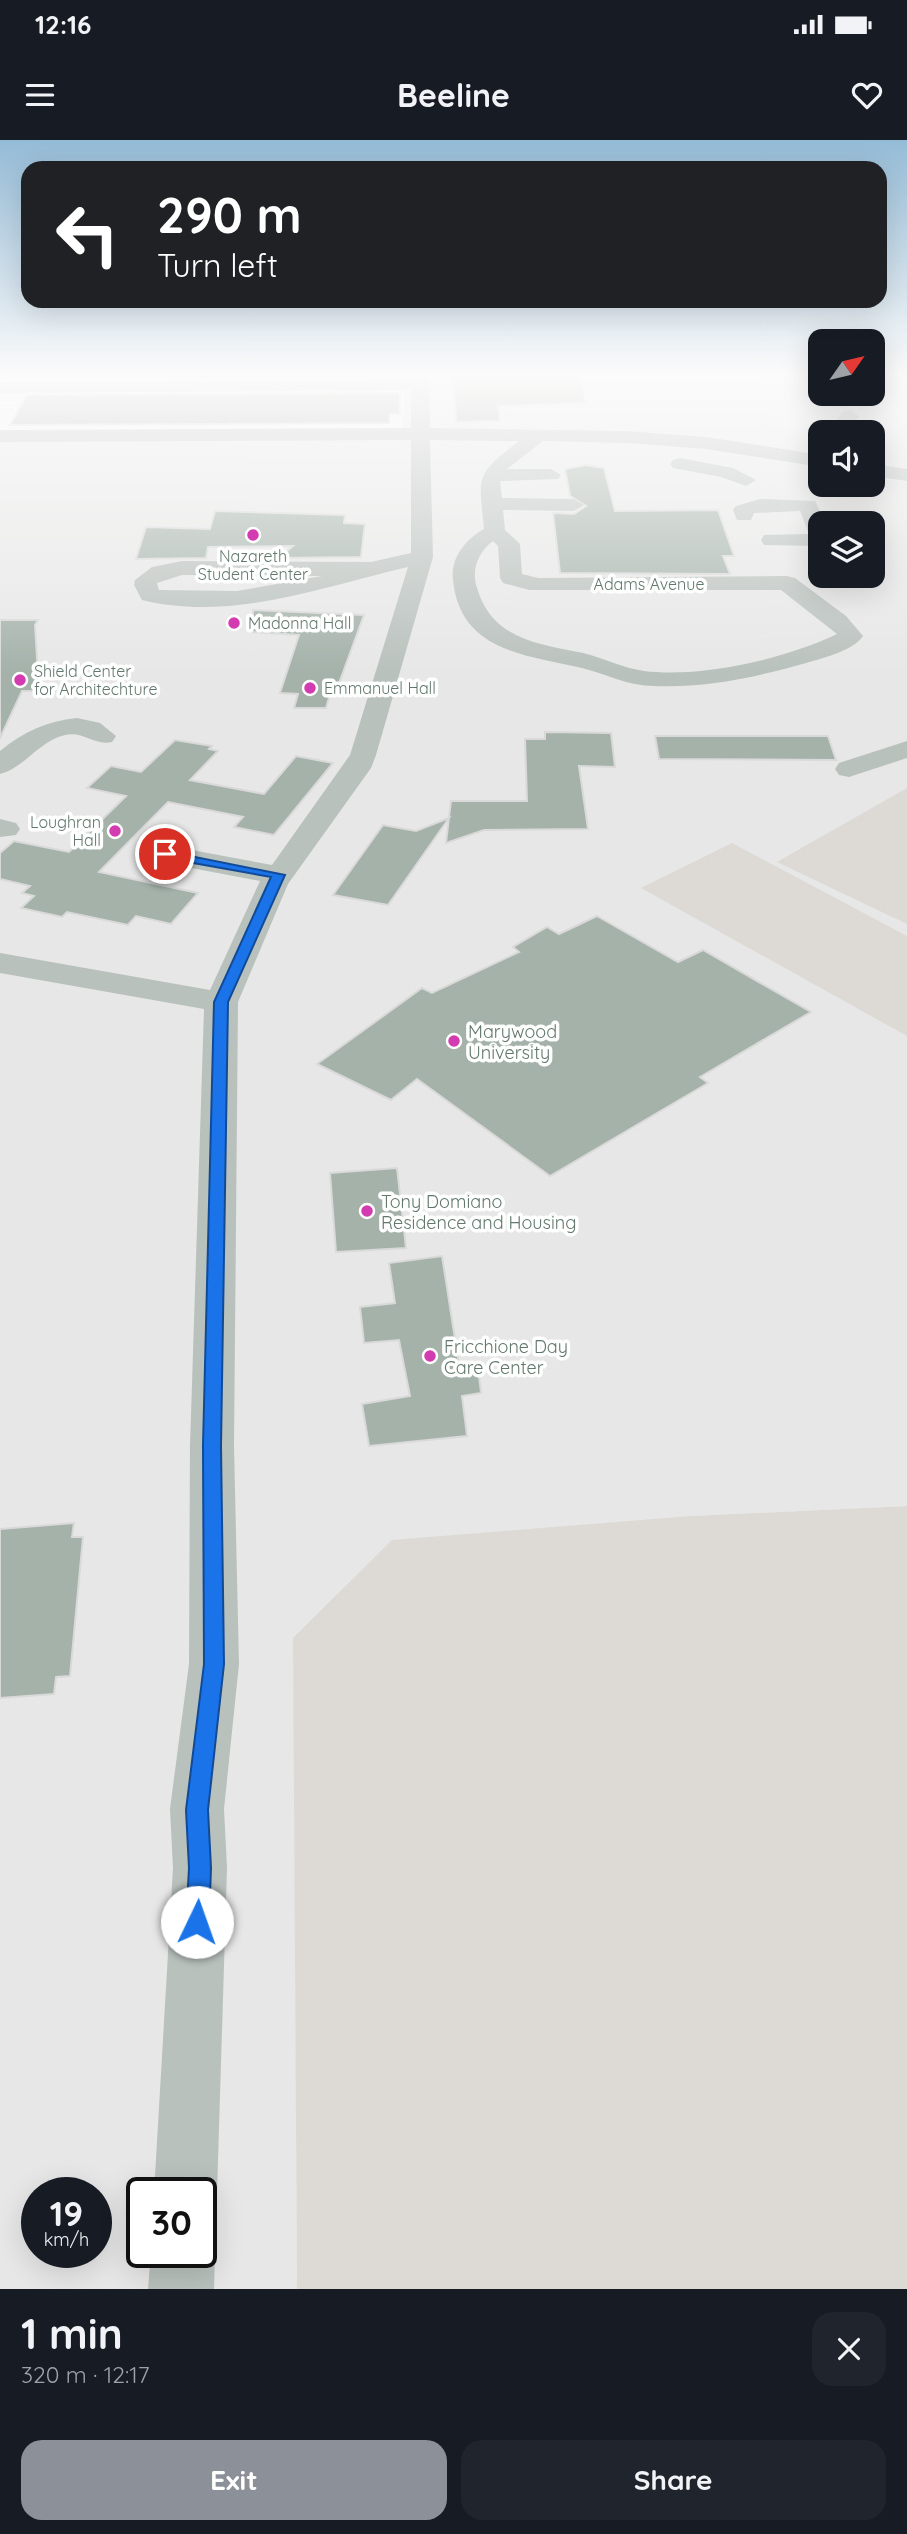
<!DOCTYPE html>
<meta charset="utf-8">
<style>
body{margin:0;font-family:Quicksand,sans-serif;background:#20242c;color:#f1f3f6;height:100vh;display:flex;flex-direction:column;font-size:26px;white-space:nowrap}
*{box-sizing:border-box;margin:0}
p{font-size:23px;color:#9ea1a6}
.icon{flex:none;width:38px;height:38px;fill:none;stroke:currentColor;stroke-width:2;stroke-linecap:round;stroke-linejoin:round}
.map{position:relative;height:2149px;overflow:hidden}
.sheet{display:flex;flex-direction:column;background:#171b24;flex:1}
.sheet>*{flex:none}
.top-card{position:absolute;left:21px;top:21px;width:866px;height:147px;border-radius:21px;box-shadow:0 7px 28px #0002;background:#202124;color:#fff;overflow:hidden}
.needle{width:46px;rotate:56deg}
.controls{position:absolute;left:808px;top:189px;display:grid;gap:14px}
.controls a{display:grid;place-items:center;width:77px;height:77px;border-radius:14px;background:#171b24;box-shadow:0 7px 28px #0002;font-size:35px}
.speed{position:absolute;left:21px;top:2037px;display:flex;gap:14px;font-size:35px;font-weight:700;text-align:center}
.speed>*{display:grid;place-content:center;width:91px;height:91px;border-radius:50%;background:#171b24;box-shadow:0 7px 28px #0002;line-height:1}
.speed small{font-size:18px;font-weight:400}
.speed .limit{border:4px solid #111;border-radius:10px;background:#fff;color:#111}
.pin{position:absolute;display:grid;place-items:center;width:60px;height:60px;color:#fff;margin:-30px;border:4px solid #fff;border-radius:50%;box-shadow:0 2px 7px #0007}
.me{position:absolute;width:77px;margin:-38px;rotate:3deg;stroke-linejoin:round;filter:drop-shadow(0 0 5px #0008)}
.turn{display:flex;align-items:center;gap:24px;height:147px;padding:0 21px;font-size:32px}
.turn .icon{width:91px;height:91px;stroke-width:2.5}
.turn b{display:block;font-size:49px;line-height:60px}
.round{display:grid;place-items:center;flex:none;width:74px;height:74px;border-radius:21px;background:#20242c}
.headline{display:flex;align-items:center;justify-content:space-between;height:119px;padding:0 21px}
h1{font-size:42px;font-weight:700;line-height:52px}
.action{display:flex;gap:14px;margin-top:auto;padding:14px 21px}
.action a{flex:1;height:80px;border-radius:21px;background:#8c9099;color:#fff;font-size:28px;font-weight:700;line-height:80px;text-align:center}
.action a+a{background:#20242c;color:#f1f3f6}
.status{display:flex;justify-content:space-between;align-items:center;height:49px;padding:0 35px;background:#171b24;direction:ltr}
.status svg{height:19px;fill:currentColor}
header{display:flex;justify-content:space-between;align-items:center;height:91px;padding:0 21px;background:#171b24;font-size:32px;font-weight:700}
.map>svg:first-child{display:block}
.built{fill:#e6e7e6;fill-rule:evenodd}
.green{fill:#dddad6}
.building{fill:#a4b2aa;stroke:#dad9d9;stroke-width:2}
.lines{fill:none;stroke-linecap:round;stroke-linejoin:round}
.minor{fill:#b9c1bd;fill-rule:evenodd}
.route{fill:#1a73e8;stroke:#114b97;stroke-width:2}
.poi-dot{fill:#d33cb0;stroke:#fff;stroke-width:2.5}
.labels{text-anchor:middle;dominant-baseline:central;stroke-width:7;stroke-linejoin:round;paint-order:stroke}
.far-poi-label{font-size:16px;fill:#62786c;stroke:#fff;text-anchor:start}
.far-street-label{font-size:16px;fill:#62786c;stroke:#fff}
.poi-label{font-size:18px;fill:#62786c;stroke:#fff;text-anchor:start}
</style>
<div class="status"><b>12:16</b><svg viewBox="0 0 49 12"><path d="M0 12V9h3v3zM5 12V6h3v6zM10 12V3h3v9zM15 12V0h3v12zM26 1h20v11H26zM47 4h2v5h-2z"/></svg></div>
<header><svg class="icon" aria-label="menu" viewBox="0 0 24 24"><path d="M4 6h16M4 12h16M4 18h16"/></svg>Beeline<svg class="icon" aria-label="heart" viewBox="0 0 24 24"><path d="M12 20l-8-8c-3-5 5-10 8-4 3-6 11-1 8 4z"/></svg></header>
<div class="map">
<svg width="907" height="2149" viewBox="0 0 907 2149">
<rect width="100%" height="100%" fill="#f8f6f6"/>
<path class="built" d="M405,232h416v22h52v-22h34v1134l-216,10 -397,122 3,651h-297v-1858l403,-2zM821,292h52v53h-52zM821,383h52v53h-52zM37,2053h59v59h-59zM142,2053h59v59h-59z"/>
<g class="green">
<path d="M907,648v136l-130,-62z"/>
<path d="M732,703l175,93v100l-266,-148z"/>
<path d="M907,1366v783h-610l-4,-651 99,-98 299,-24z"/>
</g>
<g class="building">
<path d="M192,232h67l-1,6 -69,1z"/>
<path d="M453,232h118l1,6h9l5,25 -88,3 2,15 -44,1z"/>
<path d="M400,253v21h-10l-1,9 -379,2 17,-30z"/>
<path d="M586,325l18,3 11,43 103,-1 16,46h-11l7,18 -170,-1 -7,-60 21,1 12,-8 -16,-10 -5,-27z"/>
<path d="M215,371l130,4 -1,8 21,1 -4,33 -82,1 14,-12 -85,1 -2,11 -70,1 10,-32 64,2z"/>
<path d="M253,470l111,5 -29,79h-5l-4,14h-32l4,-14 -18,-1 19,-58 -47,-3z"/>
<path d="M0,480h38l-3,5 4,66h-17l-22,47z"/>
<path d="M545,592l66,1 4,34 -36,-1 9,63 -104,1 -38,13 5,-42h76l-2,-62h20z"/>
<path d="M655,596h173l8,24 -177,-1z"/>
<path d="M175,600l37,6 -3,3 9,2 -28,29 74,14 32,-38 37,7 -59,72 -40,-8 9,-10 -75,-15 -69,70 99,21 -27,31 -35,-8 -8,9 -61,-13 -5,5 -41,-9 13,-12 -12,-3 8,-7 -30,-7v-26l14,-12 55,11 57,-56 -39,-8 24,-22 30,6z"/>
<path d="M449,678l-61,87 -55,-10 50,-70 33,6z"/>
<path d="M597,776l81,46 25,-12 108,62 -111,65 8,6 -158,93 -133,-97 -26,21 -74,-36 105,-76 10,5 87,-41 -6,-5 34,-20 12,7z"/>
<path d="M397,1028l9,80 -70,4 -6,-79z"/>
<path d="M442,1116l18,115 18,-3 3,25 -19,3 5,40 -98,10 -7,-42 48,-8 -11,-56 -35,3 -4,-36 35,-4 -6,-40z"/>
<path d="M74,1383l-2,14h11l-13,139 -14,1 -2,17 -54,4v-169z"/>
</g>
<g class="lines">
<g class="minor">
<path d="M411,232h18l1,56 197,3 79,6 115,18v12l-115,-18 -79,-6 -84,-2 -36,28h44l10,6 -3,4 -58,2 2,17 72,1 10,6 -10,6 -71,-1 2,20 15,14 2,30 16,4 249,-2 8,2 51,38 17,20c-10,15 -40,22 -57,27 -49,14 -101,25 -152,23 -26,0 -48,-12 -72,-18 -55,-13 -122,-16 -129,-88 -3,-22 13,-41 31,-51 -5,-54 -10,-53 35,-88l-89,-1 3,117 -57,198 -5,13 -83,116 -50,118 -4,444 5,218 -15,145 3,59 -10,325 -10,22 -6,3v-25h-47l19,-325 -3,-59 19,-145 1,-218 14,-437 -204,-36v-20l210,37 50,-109 -95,-18 -10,-3 -5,-6 5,-6 10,-3 107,20 78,-110 58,-188c-86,20 -177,55 -266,33l-8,-15 1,-5 17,-13 30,-6 189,1 40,-9v-113l-411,2v-12l411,-2v-38l-411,3v-10l411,-3zM493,401l5,5 2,32 3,5 26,7h252l56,44c-52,25 -135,44 -193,37 -21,-3 -41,-13 -61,-18 -46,-9 -91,-14 -106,-65 -6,-18 1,-36 16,-47zM182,435l140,1 -85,15 -78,-1 -2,-7z"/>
<path d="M873,232h34v5l-34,1z"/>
<path d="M850,270l9,6 -7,8 1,8h-18l-2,-9 10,-11z"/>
<path d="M680,318l53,10 23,12 -10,6 -25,-9 -48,-9 -3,-4 3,-4z"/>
<path d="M873,324l34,5v12l-34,-5z"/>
<path d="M760,359l55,2 11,22h-5v23l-57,-1 -3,-5 3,-5 45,-1 -9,-23 -46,2 -3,7h-14l-4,-10 3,-4z"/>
<path d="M77,578l23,5 16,13 -4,6c-18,4 -28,-11 -47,-7 -26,6 -41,33 -65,39v-23c23,-19 47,-30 77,-33z"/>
<path d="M907,601v17l-58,19 -10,-2 -4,-6 4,-6z"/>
<path d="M0,679l16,4 4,6 -4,6 -16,2z"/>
<path d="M201,2087l5,2 9,23 -1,37h-66l3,-37h50z"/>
</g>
</g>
<linearGradient id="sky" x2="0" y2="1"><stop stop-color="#94bbd6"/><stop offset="0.44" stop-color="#fcfbfb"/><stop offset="1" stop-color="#fcfbfb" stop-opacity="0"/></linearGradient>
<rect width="907" height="533" fill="url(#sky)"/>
<path class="route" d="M165,711l120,24 -57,127 -7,444 3,218 -16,146 3,58 -2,54 -3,8 -9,4 -8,-4 -3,-8 3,-54 -3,-58 18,-146 -1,-218 11,-444 57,-125 -111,-20 -1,-3z"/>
<g class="poi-dot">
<circle cx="253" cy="395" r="7"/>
<circle cx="234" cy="483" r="7"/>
<circle cx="20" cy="540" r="7"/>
<circle cx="310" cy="548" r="7"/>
<circle cx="115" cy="691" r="7"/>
<circle cx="454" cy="901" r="7"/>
<circle cx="367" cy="1071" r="7"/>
<circle cx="430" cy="1216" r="7"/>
</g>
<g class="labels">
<g class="far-poi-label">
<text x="253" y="416" text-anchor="middle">Nazareth<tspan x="253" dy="18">Student Center</tspan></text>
<text x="248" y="483">Madonna Hall</text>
<text x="34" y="531">Shield Center<tspan x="34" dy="18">for Architechture</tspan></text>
<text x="324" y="548">Emmanuel Hall</text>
<text x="101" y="682" text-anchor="end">Loughran<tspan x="101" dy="18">Hall</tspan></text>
</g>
<g class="far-street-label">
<text x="649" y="444">Adams Avenue</text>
</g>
<g class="poi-label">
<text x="468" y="891">Marywood<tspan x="468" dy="21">University</tspan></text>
<text x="381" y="1061">Tony Domiano<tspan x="381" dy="21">Residence and Housing</tspan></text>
<text x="444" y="1206">Fricchione Day<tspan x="444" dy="21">Care Center</tspan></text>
</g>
</g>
</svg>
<div class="controls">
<a><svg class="needle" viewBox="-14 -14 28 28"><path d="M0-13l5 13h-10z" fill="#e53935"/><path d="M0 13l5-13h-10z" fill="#9ea1a6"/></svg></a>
<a><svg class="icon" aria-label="sound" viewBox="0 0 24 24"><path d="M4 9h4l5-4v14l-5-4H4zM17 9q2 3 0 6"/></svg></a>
<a><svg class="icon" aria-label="layers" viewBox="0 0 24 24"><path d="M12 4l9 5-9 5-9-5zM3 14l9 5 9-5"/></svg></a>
</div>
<div class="speed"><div>19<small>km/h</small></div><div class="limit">30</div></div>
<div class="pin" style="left:165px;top:714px;background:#d93025"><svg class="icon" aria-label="arrive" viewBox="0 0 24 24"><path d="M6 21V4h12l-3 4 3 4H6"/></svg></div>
<svg class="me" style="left:197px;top:1782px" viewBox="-20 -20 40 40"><circle r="19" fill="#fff"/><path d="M0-13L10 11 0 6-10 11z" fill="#1a73e8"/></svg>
<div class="top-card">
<div class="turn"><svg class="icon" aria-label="left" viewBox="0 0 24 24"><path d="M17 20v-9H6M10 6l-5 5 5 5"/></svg><div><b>290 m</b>Turn left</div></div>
</div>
</div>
<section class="sheet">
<div class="headline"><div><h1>1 min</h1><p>320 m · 12:17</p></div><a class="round"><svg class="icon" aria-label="close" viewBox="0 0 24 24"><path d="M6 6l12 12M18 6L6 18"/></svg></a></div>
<div class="action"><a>Exit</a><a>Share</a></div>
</section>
